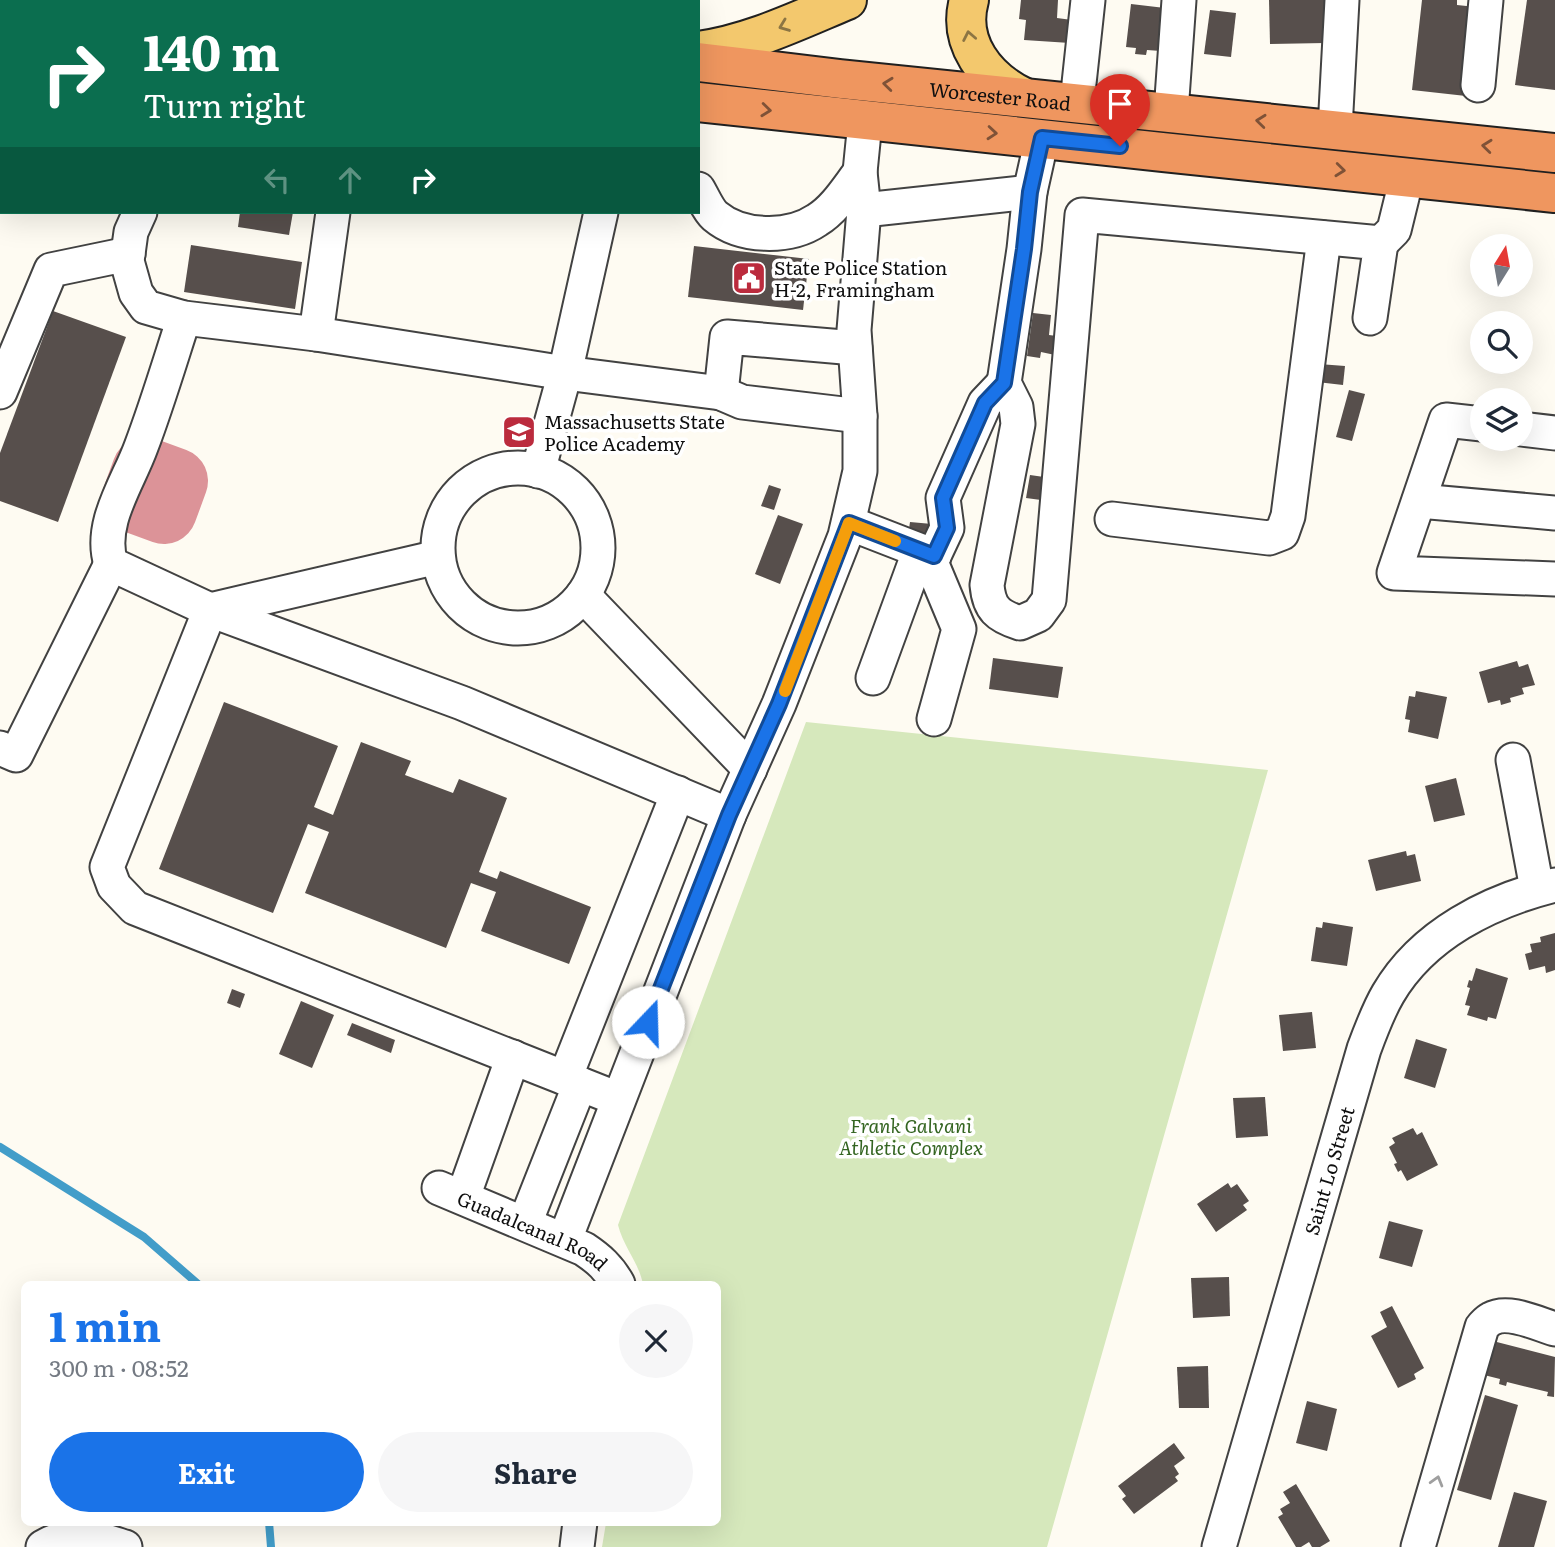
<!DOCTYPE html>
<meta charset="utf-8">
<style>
body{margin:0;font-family:Literata,serif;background:#f6f6f7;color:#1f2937;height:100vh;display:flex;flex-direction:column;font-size:26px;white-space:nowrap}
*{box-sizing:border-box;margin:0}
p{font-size:23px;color:#747a83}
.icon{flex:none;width:38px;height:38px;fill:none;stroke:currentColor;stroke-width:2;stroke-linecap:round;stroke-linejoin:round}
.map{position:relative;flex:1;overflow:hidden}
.sheet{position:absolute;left:21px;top:1281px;width:700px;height:245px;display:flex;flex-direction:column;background:#fff;border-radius:10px;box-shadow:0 7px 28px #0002}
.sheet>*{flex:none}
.hud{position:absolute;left:0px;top:0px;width:700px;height:214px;box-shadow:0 7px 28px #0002;background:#0b6e4f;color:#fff;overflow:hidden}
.needle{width:46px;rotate:11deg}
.fabs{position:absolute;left:1470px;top:234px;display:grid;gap:14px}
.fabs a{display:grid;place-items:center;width:63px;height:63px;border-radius:50%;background:#fff;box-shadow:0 7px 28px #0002;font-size:35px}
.pin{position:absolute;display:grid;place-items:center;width:60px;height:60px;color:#fff;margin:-72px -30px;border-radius:50% 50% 50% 0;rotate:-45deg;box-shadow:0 0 7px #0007}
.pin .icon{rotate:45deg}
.me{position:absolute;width:77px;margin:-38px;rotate:21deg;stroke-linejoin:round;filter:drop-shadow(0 0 5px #0008)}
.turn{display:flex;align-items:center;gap:24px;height:147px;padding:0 28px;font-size:32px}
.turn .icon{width:91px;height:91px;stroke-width:2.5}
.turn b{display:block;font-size:49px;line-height:60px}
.lanes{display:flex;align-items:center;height:66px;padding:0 28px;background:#0003;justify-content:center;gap:35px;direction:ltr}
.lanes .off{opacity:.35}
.round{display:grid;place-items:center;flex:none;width:74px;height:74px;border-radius:37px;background:#f6f6f7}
.summary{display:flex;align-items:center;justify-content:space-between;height:119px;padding:0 28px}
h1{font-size:42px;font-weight:700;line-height:52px;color:#1a73e8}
.action{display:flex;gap:14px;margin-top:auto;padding:14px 28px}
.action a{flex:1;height:80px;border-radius:42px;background:#1a73e8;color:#fff;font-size:28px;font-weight:700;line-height:80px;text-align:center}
.action a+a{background:#f6f6f7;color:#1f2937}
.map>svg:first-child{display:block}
.green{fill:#d6e8bc}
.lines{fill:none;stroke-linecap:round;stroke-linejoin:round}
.stream{stroke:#429dc9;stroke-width:8}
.taxiway{stroke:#dc9398;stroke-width:66}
.building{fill:#574f4c}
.minor-casing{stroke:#424242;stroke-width:37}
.major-casing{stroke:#202020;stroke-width:42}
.highway-casing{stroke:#202020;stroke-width:42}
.minor{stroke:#fff;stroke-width:33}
.major{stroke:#f3c86d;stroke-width:38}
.highway{stroke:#ef965f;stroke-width:38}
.oneway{stroke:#8c7543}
.oneway2{stroke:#7f5237}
.oneway3{stroke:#9f9f9f}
.route-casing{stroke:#114b97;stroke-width:18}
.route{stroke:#1a73e8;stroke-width:12}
.slow{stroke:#f59e0b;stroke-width:12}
.labels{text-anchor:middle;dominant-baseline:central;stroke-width:7;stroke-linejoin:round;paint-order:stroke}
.street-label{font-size:19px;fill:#0f0f0f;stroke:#fff}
.poi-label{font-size:19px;fill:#0f0f0f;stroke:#fff;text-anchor:start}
.park-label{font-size:19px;font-style:italic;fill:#346521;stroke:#fff}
</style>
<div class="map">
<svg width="1555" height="1547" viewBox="0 0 1555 1547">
<rect width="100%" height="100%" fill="#fefbf2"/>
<path class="green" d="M806,722l462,48 -221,777h-445l4,-24 112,-1v-238h-75c-5,-23 -19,-36 -25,-59z"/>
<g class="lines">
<g class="stream">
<path d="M0,1147l144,90 54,47"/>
<path d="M269,1522l2,25"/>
</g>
<path class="taxiway" d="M145,470l30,11 -11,30 -30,-11z"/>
</g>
<g class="building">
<path d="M1021,0h37l-1,18 15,2 -2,23 -46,-3 2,-20 -7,-1z"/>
<path d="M1269,0h56v43l-55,1z"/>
<path d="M1422,0h35v5l19,2 -10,89 -54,-6z"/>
<path d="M1527,0h28v90l-40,-5z"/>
<path d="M1131,4l34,4 -4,43 -14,-1 -1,5 -11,-1 1,-6 -10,-1z"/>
<path d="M1210,10l26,3 -5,44 -27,-3z"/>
<path d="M240,212h53l-4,23 -51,-8z"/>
<path d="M191,245l111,17 -7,47 -111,-17z"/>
<path d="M694,246l115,13 -6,51 -115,-13z"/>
<path d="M53,311l73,26 -68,185 -58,-21v-48z"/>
<path d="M1033,313l18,2 -2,20 8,1 -2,19 -14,-3 -1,6 -13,-2z"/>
<path d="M1319,364l26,2 -2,19 -26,-3z"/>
<path d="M1349,390l16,4 -13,47 -16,-4z"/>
<path d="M1030,475l14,2 -3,23 -15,-2z"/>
<path d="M769,485l12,4 -7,21 -13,-4z"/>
<path d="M778,515l25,9 -23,60 -25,-10z"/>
<path d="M910,522l22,2 -2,15 -22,-3z"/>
<path d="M993,658l70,9 -5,31 -69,-9z"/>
<path d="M1517,661l2,6 9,-3 7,21 -13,3 2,6 -14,4 1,4 -10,3 -1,-5 -12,3 -9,-31z"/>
<path d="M1416,691l31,6 -9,42 -30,-7 2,-12 -5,-1 4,-23 6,1z"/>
<path d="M224,702l114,44 -24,61 19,8 28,-73 50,19 -6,14 48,18 6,-14 48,19 -28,74 18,7 3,-8 91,36 -22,57 -88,-33 15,-39 -25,-9 -25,65 -141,-55 24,-61 -21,-8 -35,89 -114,-44z"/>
<path d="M1456,778l9,37 -31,7 -9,-36z"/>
<path d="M1406,851l1,5 8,-2 6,27 -45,10 -8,-31z"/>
<path d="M1323,922l30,5 -6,39 -36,-5 5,-34 6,1z"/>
<path d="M1555,933v37l-9,3 -1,-7 -16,4 -4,-16 7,-2 -2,-8 11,-2 -1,-5z"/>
<path d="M1476,968l32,10 -12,41 -8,-2 -1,4 -20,-6 3,-9 -5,-1 5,-17 -3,-1 2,-7 3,1z"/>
<path d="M232,989l13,5 -5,14 -13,-5z"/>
<path d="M301,1001l33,14 -22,53 -33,-14z"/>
<path d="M1312,1012l4,36 -33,3 -4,-36z"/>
<path d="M352,1023l43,17 -4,13 -44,-18z"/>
<path d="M1416,1039l31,10 -12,39 -31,-10z"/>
<path d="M1265,1097l3,39 -32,2 -3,-40z"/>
<path d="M1413,1128l4,7 5,-3 16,33 -31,16 -6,-11 -3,2 -4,-8 3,-1 -8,-16 6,-4 -3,-5z"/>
<path d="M1228,1183l3,5 6,-4 12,17 -6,4 4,5 -31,22 -19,-28z"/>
<path d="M1389,1221l34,9 -11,37 -33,-9z"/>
<path d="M1229,1277l1,39 -37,2 -2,-40z"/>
<path d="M1392,1306l32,62 -10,6 2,5 -18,9 -27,-52 16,-9 -7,-15z"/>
<path d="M1489,1340l66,17 -1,40 -7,-1 1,-4 -41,-10 -1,4 -7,-2 1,-5 -20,-5z"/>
<path d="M1208,1366l1,42h-30l-2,-41z"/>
<path d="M1485,1395l33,10 -27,95 -34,-10z"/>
<path d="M1307,1401l30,8 -10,42 -31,-8z"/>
<path d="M1174,1443l11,15 -11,8 5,8 -4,3 3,4 -44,33 -12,-15 4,-3 -8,-10z"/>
<path d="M1296,1484l34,57 -10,6h-8l-3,-5 -8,5h-5l-18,-30 5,-3 -3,-5 10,-6 -7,-11z"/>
<path d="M1514,1492l33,9 -13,46h-36z"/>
</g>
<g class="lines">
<g class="minor-casing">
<g id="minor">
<path d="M337,2v-2"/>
<path d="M496,2v-2"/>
<path d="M0,57l2,-1"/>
<path d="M1478,85l8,-85"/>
<path d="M1077,102l11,-102"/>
<path d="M1171,112l8,-112"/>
<path d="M1335,129l7,-129"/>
<path d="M1042,138l-12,54 -6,57 -20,134 12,24 2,17 -31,161c2,24 11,31 33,38l18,-8 11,-15 33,-385 299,28 -11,75"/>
<path d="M698,189c5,8 10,21 17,27 26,22 74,23 102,4 18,-11 30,-31 43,-48"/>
<path d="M864,210l166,-18"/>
<path d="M140,212l-9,20 -4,29 9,32 10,14 38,11 132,16 249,39 156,20 21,9 118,14"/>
<path d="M1381,243l13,-13 13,-53"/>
<path d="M184,318c-14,43 -27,87 -43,129 -13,36 -43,77 -30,117l99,46 252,93 267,112"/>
<path d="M316,334l17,-122"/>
<path d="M0,392l51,-122 77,-16"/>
<path d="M721,393l6,-56 128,11"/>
<path d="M1482,424l-36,-4 -52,153 161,6"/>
<path d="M1521,429l34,4"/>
<circle cx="518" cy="548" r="80"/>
<path d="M538,471l27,-98 36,-161"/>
<path d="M1419,501l136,12"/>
<path d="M1112,519l157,19 13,-5 6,-17 36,-278"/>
<path d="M849,523l85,33"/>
<path d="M438,557l-228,53 -103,257 7,19 21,22 483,191"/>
<path d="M931,562l28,67 -25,90"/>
<path d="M583,595l167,174"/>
<path d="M873,678l42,-115 16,-1 16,-34 -4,-30 42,-95 19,-20"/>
<path d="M0,748l16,7 95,-191"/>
<path d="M1513,760l24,129"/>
<path d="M565,1078l113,-285"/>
<path id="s1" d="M439,1188l145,61c15,10 25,19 34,35"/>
<path d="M463,1197l50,-140"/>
<path d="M525,1223l55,-139"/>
<path d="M565,1239l164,-424 50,-111 66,-168 15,-65v-55l-6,-86 10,-120 -4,-38 5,-50"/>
<path d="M43,1547c31,-18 50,-10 82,0"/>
<path d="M577,1547l3,-25"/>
<path id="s2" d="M1219,1547l145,-498c7,-19 14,-38 24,-55 35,-60 102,-93 167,-109"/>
<path d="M1418,1547l64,-220c3,-3 5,-6 9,-8 17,-10 47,5 64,10"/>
</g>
</g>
<g class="major-casing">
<g id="major">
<path d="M969,0c-12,43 17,79 54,97"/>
<path d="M698,51c52,-7 101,-31 149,-51"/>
</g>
</g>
<g class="highway-casing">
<g id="highway">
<path d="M35,0l12,2"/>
<path d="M283,0l11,2"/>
<path id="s3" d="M698,62l142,17 715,74"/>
<path d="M698,102c286,32 571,61 857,91"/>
</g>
</g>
<use href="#minor" class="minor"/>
<use href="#major" class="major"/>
<use href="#highway" class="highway"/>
</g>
<defs><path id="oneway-chevron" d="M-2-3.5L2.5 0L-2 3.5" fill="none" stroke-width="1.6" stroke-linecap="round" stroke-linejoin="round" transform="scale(1.75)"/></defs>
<g class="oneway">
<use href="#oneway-chevron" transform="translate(784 26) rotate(159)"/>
<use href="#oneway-chevron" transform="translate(969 36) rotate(-101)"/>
</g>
<g class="oneway2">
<use href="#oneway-chevron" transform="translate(888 84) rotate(-174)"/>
<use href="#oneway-chevron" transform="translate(766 110) rotate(6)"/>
<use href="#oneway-chevron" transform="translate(1261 121) rotate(-174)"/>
<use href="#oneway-chevron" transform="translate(992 133) rotate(5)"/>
<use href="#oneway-chevron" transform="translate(1487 146) rotate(-174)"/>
<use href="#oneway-chevron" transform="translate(1340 170) rotate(6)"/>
</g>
<use class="oneway3" href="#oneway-chevron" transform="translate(1437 1481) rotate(-74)"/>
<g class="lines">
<g class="route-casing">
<path id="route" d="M648,1022l81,-207 50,-111 70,-181 85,33 13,-28 -4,-30 42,-95 19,-20 20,-134 6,-57 12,-54 78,8"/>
</g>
<use href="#route" class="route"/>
<path class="slow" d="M785,691l64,-168 46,18"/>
</g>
<defs>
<g id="civic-square" transform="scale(1.75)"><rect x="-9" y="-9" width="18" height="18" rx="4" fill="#bb2b3d" stroke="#fff"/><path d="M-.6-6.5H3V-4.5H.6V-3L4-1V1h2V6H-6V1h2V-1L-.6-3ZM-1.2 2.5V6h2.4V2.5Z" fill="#fff"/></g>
<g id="school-square" transform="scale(1.75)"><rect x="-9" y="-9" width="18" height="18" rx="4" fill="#bb2b3d" stroke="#fff"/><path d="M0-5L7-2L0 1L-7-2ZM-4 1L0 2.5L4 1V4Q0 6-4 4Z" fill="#fff"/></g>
</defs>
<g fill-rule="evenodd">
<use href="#civic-square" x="749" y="278"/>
<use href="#school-square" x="519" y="432"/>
</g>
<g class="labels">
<g class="street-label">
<text stroke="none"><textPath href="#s3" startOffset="304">Worcester Road</textPath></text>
<text stroke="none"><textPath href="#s2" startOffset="392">Saint Lo Street</textPath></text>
<text stroke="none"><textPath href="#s1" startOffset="103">Guadalcanal Road</textPath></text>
</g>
<g class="poi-label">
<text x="774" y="267">State Police Station<tspan x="774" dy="22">H-2, Framingham</tspan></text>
<text x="544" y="421">Massachusetts State<tspan x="544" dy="22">Police Academy</tspan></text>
</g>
<g class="park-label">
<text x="911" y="1125">Frank Galvani<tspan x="911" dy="22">Athletic Complex</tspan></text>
</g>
</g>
</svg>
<div class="fabs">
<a><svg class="needle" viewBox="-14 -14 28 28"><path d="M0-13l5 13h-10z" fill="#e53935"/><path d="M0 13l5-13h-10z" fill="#747a83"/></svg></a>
<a><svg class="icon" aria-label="search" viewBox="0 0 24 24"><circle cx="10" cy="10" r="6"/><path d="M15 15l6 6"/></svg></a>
<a><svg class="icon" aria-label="layers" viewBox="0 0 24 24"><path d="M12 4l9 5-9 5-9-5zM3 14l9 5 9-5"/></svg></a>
</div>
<div class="pin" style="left:1120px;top:146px;background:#d93025"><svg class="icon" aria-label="arrive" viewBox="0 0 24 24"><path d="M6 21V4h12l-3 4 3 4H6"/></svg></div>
<svg class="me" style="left:648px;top:1022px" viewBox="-20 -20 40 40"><circle r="19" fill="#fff"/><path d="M0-13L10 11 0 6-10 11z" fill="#1a73e8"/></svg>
<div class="hud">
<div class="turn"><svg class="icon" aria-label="right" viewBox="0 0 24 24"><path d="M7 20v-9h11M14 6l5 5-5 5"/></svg><div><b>140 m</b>Turn right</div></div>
<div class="lanes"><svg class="icon off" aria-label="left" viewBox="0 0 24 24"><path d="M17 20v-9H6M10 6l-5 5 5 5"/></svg><svg class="icon off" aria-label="ahead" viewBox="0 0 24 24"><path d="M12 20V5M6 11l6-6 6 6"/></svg><svg class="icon" aria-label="right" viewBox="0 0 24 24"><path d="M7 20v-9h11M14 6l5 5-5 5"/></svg></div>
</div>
<section class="sheet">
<div class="summary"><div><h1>1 min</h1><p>300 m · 08:52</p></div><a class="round"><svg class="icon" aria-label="close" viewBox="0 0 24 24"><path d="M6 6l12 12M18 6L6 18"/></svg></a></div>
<div class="action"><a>Exit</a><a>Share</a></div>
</section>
</div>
